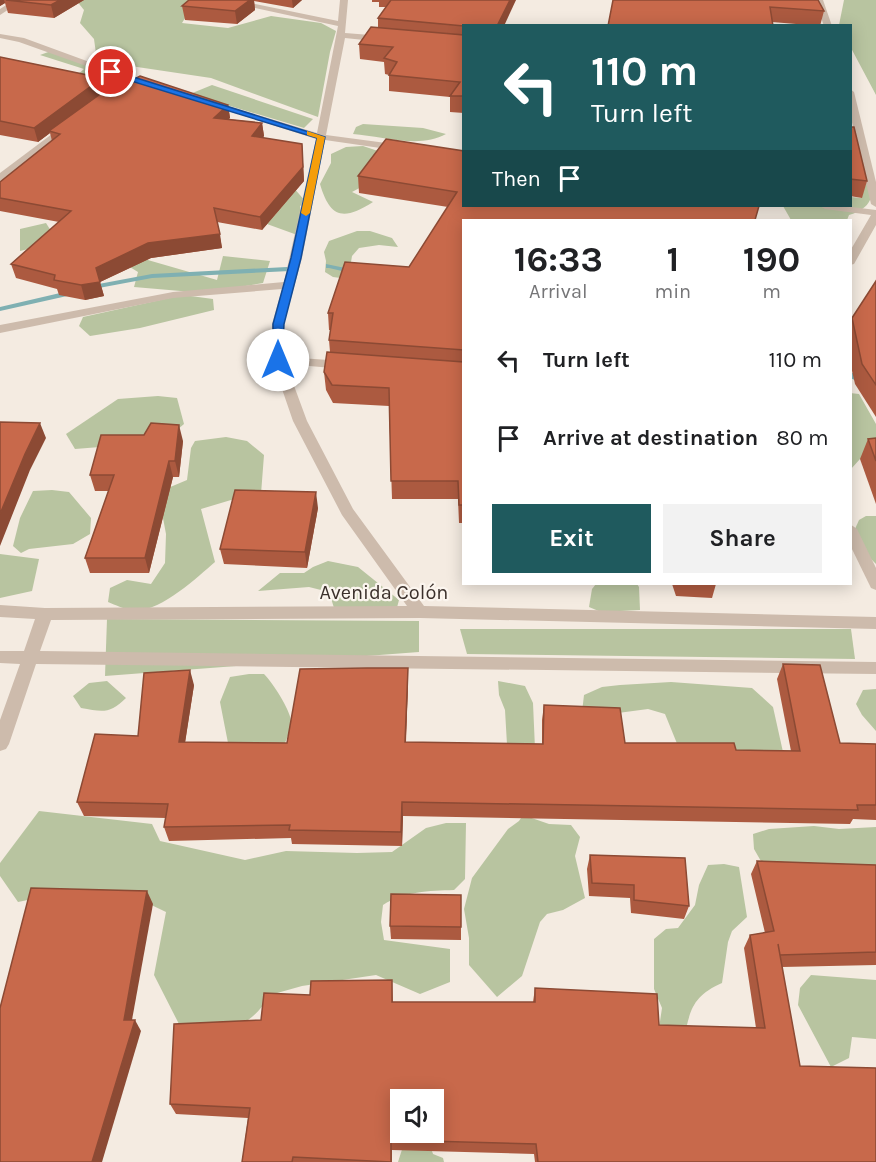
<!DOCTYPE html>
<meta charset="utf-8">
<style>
body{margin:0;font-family:Karla,sans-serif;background:#f2f2f2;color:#202124;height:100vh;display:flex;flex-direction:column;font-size:22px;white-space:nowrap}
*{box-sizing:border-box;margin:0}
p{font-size:20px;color:#757577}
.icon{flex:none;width:33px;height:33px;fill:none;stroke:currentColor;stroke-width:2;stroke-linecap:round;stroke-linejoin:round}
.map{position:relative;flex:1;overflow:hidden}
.side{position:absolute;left:462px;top:219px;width:390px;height:366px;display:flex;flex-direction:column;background:#fff;border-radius:0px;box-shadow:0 3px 15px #0003}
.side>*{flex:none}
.top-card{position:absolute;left:462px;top:24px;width:390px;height:183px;border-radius:0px;box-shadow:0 3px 15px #0003;background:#1f5a5e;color:#fff;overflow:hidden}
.buttons{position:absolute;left:390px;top:1089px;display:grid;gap:12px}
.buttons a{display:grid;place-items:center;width:54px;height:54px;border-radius:0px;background:#fff;box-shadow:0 3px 15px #0003;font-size:30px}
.pin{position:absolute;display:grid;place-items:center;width:51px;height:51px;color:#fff;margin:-26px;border:3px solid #fff;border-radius:50%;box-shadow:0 2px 6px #0007}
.me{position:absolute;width:66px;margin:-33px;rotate:0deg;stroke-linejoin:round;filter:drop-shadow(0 0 4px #0008)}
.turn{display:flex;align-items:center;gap:21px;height:126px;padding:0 30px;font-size:27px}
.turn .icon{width:78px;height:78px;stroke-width:2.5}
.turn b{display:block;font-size:42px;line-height:51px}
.then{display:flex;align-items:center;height:57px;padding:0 30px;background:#0003;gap:12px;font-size:22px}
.eta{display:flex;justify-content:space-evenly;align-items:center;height:102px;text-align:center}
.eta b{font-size:36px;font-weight:700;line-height:42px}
.button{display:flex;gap:12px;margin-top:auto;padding:12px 30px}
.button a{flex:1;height:69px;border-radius:0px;background:#1f5a5e;color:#fff;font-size:24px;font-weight:700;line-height:69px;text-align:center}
.button a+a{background:#f2f2f2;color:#202124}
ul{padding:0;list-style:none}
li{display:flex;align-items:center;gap:18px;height:78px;padding:0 30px}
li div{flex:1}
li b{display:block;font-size:22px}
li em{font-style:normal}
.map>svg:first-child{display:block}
.green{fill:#b8c4a0}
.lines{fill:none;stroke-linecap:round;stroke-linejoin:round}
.stream{fill:#7fb0b2;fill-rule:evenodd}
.street{fill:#cdbbac;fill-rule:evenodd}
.wall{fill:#ac5a40}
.shaded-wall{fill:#8c4a34}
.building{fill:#c8694b;stroke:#8c4a34;stroke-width:1.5;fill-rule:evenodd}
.route{fill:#1a73e8;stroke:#114b97;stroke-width:1.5}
.slow{fill:#f59e0b}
.labels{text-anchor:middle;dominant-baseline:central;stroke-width:4.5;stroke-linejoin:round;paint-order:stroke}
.street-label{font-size:20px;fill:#3b302b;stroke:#fbf5ee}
</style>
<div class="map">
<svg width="876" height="1162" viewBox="0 0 876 1162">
<rect width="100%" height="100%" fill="#f4ebe1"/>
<g class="green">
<path d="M76,0h113l6,2 -13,21 46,5 43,-12 50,7 15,8 -6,21 -12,65 -107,-39 -114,-17 -3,-22 -14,-16 4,-13z"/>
<path d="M844,0h32v95l-25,-47 -1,-22 -11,-1z"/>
<path d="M51,51l61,25 -20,13 -25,-5 17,-15 -44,-14z"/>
<path d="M212,85l101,34 -9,9 -114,-34z"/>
<path d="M363,124l60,4 23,6c-26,15 -65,2 -93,0l3,-7z"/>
<path d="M363,146l15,5 -13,34 -13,7 21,10c-30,19 -43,16 -53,-18l11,-21v-9l15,-7z"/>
<path d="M865,165c11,25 11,42 -16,50l-2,5h-56l-8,-14h67l1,-9 10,1z"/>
<path d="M286,179l20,23 -6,4v30l-33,-12 11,-13 -10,-20z"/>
<path d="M46,223l12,19 -38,9v-22z"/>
<path d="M357,231h13l22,7 6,9 -19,-2 -20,3 -7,8 -1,6 3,3 -6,14 -15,-2 -8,-5 1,-11 -2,-9 5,-11z"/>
<path d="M134,256l83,24 6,-24 47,5 -7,22 -59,10 -70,-6 4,-15 -18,-11z"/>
<path d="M183,295l30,4 1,11 -74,18 -50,8 -11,-10 4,-9z"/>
<path d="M850,393l9,1 17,30v29l-16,6 -9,10z"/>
<path d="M158,396l19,2 7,26 -6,5 -78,18 -25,2 -9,-15 52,-35z"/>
<path d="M226,437l21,4 17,14 -3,39 -30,6 -30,9 14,53c-19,16 -57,53 -84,48 -8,-1 -15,-5 -23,-8l2,-14 17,-8 24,4 14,-21 1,-29 -3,-16 -9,-3 2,-22 31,-13 4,-32 4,-7z"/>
<path d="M52,490l17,2 22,26 -1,16 -17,10 -44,5 -8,4 -8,-7 7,-28 13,-27z"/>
<path d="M866,516h10v48l-9,-9 -12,-26 4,-9z"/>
<path d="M0,554l39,5 -7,32 -32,7z"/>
<path d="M328,561l30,6 41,33 -4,15 -60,-4 -6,-19 -20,-5 -51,4 22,-18h24l9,-6z"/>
<path d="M596,584h41l2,3 1,23 -39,2 -12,-5 3,-18z"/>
<path d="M107,619l312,2v31l-314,24z"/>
<path d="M460,629h391l4,30 -388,-5z"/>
<path d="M249,674h15c8,8 26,35 27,47 1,7 -4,17 -7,24l-56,-2 -8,-41 10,-25z"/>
<path d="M107,681l19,17c-16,16 -23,14 -45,10l-8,-12 16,-13z"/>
<path d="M498,681l27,5 8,17 4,91 -29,-32 -3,-52 -6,-15z"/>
<path d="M671,682l81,6 21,19 10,45 -16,1 -89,-7 -13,-32 -17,-5 -45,6 -21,-3 2,-17 18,-8 18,-2z"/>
<path d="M876,689v42l-14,-16 -6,-11 7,-14z"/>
<path d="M39,811l113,13 8,17 85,19 41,-9 71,2 35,-1 34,-24 20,-5h20l-1,56 -11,11c-25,1 -50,1 -71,15l-2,17 3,18 66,9v33l-30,12 -44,-19 -74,11 -32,9c-24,40 -48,34 -89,33l-27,-53 12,-63 -44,-21 -65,3 -39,8 -18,-26v-13z"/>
<path d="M523,815l26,9 22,1 9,12 -5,19 10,42 -22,12 -16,4 -7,8 -18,54 -25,21 -28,-32v-27l-5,-29 8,-31 36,-49 11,-8z"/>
<path d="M814,826l25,3 37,-2v49l-114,-13 -8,-14 -1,-15 16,-5z"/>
<path d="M724,864l15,3 8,50 -15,14 -4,11 -6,41c-29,13 -32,26 -38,56l-25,-11 3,-20 -8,-19v-50l12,-10 12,-1 17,-23 4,-20 9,-20z"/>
<path d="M811,975l65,5v59l-24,-2 -3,21 -18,9 -33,-62 2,-17z"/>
<path d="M411,1132l15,1 7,21 10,4 1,4h-46l8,-25z"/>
</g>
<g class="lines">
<g class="stream">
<path d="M326,264l29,6 4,2 -4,2 -26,-6h-3z"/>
<path d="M287,267h3v4l-138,7 -64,12 -4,-2 4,-2 64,-12z"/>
<path d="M73,290l4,2 -1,2 -76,17v-4z"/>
<path d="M850,372l13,5h13v6h-14l-12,-5z"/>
</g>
<g class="street">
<path d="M14,0h9l-23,15v-6z"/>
<path d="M219,0h16l103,21 2,-21h8l-3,33 38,3 4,3 -4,3 -38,-4 -19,97 75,10 5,3 -5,3 -76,-11 -23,118 -18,66v33l60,4 6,4 -6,4 -58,-5 21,57 46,88 71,97 452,11v12l-456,-11 -369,2 -11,31 836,11v12l-840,-10 -27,80 -3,5 -6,2v-31l20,-56 -20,-1v-12h24l11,-32 -35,-2v-12l45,3 362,-2 -65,-91 -49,-94 -21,-61v-36l10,-35 -109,9 -173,35v-8l173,-33 111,-10 32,-143 -112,-36 8,-2 105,32 21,-107z"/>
<path d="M815,0h8l9,26h-8z"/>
<path d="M0,34l24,4 131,48 -7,2 -129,-46 -19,-4z"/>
<path d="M850,89l4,3 22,90v25l-5,-3 -21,-90z"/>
<path d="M64,125l8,2 -72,54v-8z"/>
<path d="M820,206h24l32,4v15l-22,39 -4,1v-14l21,-36 -46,-6z"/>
<path d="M850,524l7,5 19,39v22l-5,-2 -21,-43z"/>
</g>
</g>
<g class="wall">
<path d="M0,0h84l-30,18 -46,-5 -3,-10 -5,3z"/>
<path d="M189,0h113l-9,8 -39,-7 1,9 -18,14 -52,-4 -3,-14z"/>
<path d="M372,0h144l-52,26v87l-14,-1v-15l-61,-6v-16l-4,-1 -1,-12 -24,-3 -1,-15 19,-16v-10l8,-11h-7v-5h-7z"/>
<path d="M818,0l6,11 -4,15 -48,-4 -164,4z"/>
<path d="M0,57l102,21 3,13 123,14 2,13 -2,1 34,4 2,13 -2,2 40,6 2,37 -42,49 -45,-8 5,26 -71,10 -51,24 4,14 -19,4 -26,-5 -2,-6 -41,-11 -5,-14 48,-42 -59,-11v-29l52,-41 -2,-8 -12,9 -38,-7z"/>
<path d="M850,127l17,54 -5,17 -12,-2z"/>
<path d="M464,151v372h-5l-1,-24h-66l-3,-93 -56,-3 -7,-13 -2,-18 6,-20 -1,-12 2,-10h-2l-1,-17 81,-46 39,-60 -89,-14 -1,-17z"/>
<path d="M876,281v136l-21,-33 -5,-22v-40l2,-4z"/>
<path d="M144,435l39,6 -4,36h-6l-24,96h-59l-5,-15 24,-67h-14l-5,-16z"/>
<path d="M876,438v66l-16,-45 8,-20z"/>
<path d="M318,508l-11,60 -83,-4 -4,-15z"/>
<path d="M672,584h44l-4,14 -36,-2z"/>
<path d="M783,664l57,79 36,1v76l-23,-1 -3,5 -447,-8 -1,30 -110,-2 -1,-6 -122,3 -5,-14 2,-9 -82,-2 -7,-14 61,-66 56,-51 -9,57 102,1 121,-75v16l-2,58 136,2v-24l2,-15 81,38 111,7 55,1 -14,-72z"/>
<path d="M590,855l99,51 -5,13 -53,-6 -1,-15 -41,-2 -2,-27z"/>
<path d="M757,861l119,4v100l-94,2 18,99 76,96h-341l-1,-8 -142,-4v12h-150l6,-44 -72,-4 -6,-10 91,-84 49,-25 82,-15 1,22h140l2,-14 124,37 97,3 -12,-80 6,-13 15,-2 -14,-59z"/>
<path d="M390,926l71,1v13l-70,-1z"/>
</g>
<g class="shaded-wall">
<path d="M0,0h4l1,3 -5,3z"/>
<path d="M60,0h24l-30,18 -3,-13z"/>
<path d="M250,0h4l1,10 -18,14 -2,-13z"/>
<path d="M292,0h10l-9,8z"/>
<path d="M510,0h6l-12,26h-7z"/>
<path d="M102,78l3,14 -56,39 1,2 -12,9 -4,-14z"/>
<path d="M228,105l2,13 -14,13 -2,-13z"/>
<path d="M262,123l2,13 -10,14 -2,-14z"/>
<path d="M302,144l2,37 -42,49 -2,-13z"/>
<path d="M220,234l2,14 -71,10 -51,24 4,14 -19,4 -4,-15 15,-17 52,-25z"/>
<path d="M40,423l6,15 -16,32 -30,76v-32l25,-60z"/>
<path d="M179,425l4,16 -4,36 -4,-16z"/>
<path d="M169,461l4,16 -24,96 -4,-15z"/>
<path d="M316,492l2,16 -11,60 -2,-16z"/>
<path d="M408,668v16l-3,72v-14z"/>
<path d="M190,670l4,15 -11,71 -4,-14z"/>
<path d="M402,802l1,14 -1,30 -1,-14z"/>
<path d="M147,891l6,13 -23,127 -6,-11z"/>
<path d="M135,1020l6,11 -39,131h-10z"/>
</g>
<g class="building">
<path d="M6,0h54l-9,5z"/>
<path d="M189,0h61l-15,11 -53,-5z"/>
<path d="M391,0h119l-13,26h-33l-86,-8z"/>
<path d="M613,0h205l6,11 -54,-4 3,19h-165z"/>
<path d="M371,27l93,8v61h-14l10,-14 -71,-7 8,-13 -13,-4 9,-11 -34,-3z"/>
<path d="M0,57l102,21 -68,50 -34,-7z"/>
<path d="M140,76l88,29 -14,13 48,5 -10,13 50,8 1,23 -43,50 -46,-9 6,26 -72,9 -52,25 4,14 -19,3 -27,-5 1,-5 -44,-11 60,-53 -71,-13v-16l60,-48 -11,-3 68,-49 8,2z"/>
<path d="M850,127h4l13,54 -17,-2z"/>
<path d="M386,139l78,12v55h295l-4,14h-291v130l-135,-10 4,-27h-5l17,-51 64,5 48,-75 -99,-16z"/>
<path d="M876,281v104l-14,-21 -10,-46z"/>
<path d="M327,352l137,10v143h-5l-1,-24h-67l-2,-93 -57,-3 -8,-13z"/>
<path d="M0,422l40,1 -15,31 -25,60z"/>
<path d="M151,423l28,2 -4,36h-6l-24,97h-60l29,-83h-24l11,-40h43z"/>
<path d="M876,438v23l-8,-22z"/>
<path d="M235,490l81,2 -11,60 -85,-3z"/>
<path d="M783,664l37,1 20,78 36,1v61h-19l1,5 -456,-8 -1,30 -112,-2 1,-5 -126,2 4,-23 -91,-2 18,-68 43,2 6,-63 46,-3 -11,72 108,1 13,-74 67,-1h41l-3,74 138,2 1,-39 76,3 5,35h109l2,7 64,1z"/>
<path d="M590,855l95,3 4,48 -55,-6v-15l-42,-2z"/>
<path d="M757,861l119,4v87l-96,3 -2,-11 22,122 76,2v94h-338l-2,-18 -145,-4v22l-98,-5 -1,5h-50l8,-54 -80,-4 4,-80 87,-4 3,-27 46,2 1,-14 81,-1v22h143v-14l122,6 2,31 106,3 -15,-93 24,-4zM400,1100h34v32h-34z"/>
<path d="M31,888l116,3 -23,129h11l-43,142h-92v-154z"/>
<path d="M391,894l70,1v32l-71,-1z"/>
</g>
<path class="route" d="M111,70l214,67 -24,121 -17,66 -2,38h-8l-1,-2v-36l18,-66 26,-120 -209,-64 -1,-2z"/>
<path class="slow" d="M307,131l18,6 -15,76 -4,3 -5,-3 16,-75 -10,-3z"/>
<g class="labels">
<g class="street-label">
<text x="384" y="592">Avenida Colón</text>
</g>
</g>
</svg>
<div class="buttons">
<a><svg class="icon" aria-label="sound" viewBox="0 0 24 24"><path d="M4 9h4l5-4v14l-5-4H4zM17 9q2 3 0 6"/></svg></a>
</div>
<div class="pin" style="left:111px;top:72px;background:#d93025"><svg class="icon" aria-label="arrive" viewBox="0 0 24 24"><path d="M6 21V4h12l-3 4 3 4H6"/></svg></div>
<svg class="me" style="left:278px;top:360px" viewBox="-20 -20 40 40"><circle r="19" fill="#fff"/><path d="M0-13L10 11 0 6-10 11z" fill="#1a73e8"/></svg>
<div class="top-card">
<div class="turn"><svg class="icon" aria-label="left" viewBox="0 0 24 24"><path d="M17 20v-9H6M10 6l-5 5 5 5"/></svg><div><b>110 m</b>Turn left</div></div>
<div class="then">Then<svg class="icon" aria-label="arrive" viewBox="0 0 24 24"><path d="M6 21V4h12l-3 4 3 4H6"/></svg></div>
</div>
<section class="side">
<div class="eta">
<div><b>16:33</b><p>Arrival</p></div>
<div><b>1</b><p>min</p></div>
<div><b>190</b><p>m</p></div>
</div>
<ul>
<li><svg class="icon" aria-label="left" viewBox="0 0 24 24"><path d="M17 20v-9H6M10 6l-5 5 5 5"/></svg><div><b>Turn left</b></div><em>110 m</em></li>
<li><svg class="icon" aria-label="arrive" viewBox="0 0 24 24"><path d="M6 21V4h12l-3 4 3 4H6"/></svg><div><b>Arrive at destination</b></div><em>80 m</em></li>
</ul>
<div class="button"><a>Exit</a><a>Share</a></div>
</section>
</div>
